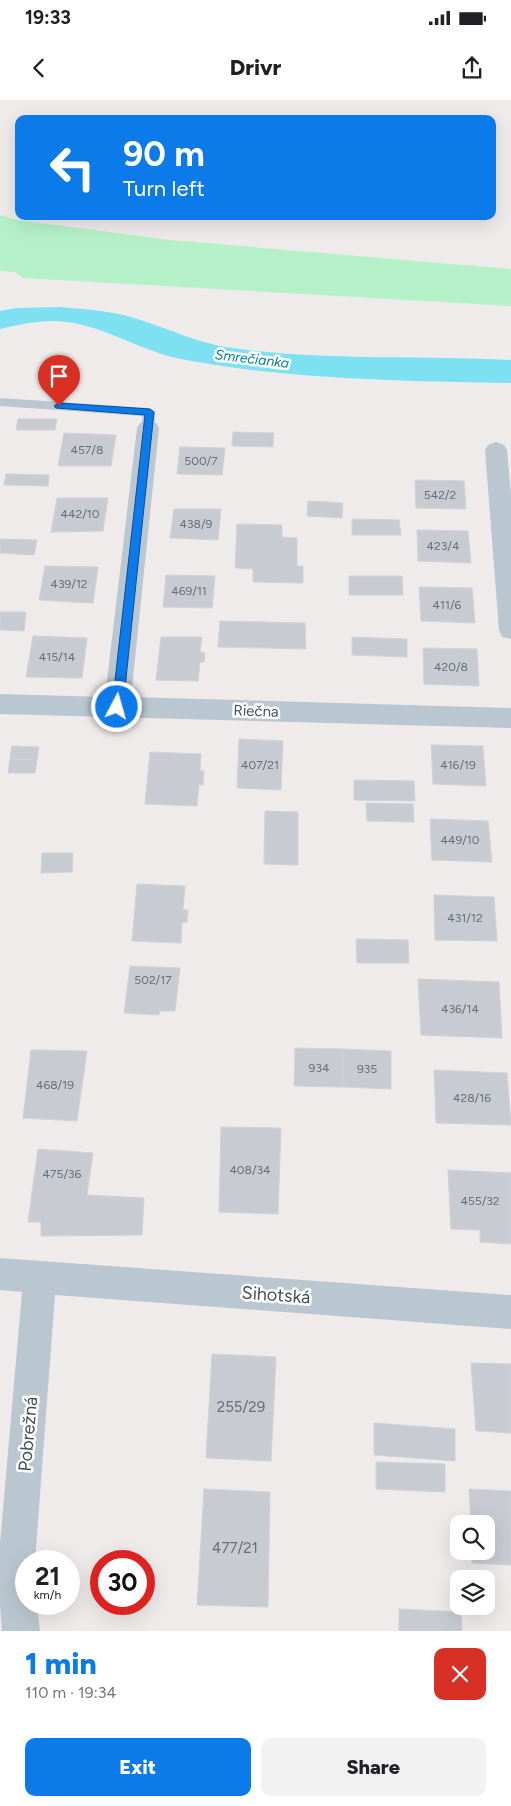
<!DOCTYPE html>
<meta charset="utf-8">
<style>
body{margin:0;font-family:Figtree,sans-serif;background:#f2f2f2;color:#202124;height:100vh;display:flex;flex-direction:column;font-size:19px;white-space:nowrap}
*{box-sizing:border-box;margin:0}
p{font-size:16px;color:#757577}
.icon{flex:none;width:28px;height:28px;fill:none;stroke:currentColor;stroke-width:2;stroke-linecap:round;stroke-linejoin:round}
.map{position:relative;height:1531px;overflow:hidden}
.details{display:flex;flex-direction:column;background:#fff;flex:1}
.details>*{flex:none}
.top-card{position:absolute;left:15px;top:15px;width:481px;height:105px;border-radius:10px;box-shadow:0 5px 20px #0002;background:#0c7ae8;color:#fff;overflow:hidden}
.buttons{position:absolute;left:450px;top:1415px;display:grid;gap:10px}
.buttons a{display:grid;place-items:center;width:45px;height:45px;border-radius:10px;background:#fff;box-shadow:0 5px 20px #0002;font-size:25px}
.speed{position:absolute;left:15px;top:1450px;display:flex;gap:10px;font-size:25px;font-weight:700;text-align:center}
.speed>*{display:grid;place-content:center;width:65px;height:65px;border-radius:50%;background:#fff;box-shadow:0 5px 20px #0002;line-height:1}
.speed small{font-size:12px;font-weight:400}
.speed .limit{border:8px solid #d22;background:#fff;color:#111}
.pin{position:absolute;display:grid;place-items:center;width:42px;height:42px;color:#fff;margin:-51px -21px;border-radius:50% 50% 50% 0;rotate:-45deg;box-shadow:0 0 5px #0007}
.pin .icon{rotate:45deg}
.me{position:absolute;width:55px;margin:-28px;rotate:6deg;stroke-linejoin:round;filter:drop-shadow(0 0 4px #0008)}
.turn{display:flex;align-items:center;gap:18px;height:105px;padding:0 25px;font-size:22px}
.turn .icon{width:65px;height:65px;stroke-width:2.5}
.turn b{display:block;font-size:35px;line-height:42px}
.round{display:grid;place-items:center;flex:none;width:52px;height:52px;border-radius:10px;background:#f2f2f2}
.overview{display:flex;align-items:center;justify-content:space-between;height:85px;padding:0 25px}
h1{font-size:30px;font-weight:800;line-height:38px;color:#0c7ae8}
.primary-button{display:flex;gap:10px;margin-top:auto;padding:10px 25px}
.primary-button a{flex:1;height:58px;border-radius:10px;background:#0c7ae8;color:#fff;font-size:20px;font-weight:800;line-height:58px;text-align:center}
.primary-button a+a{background:#f2f2f2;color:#202124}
.status{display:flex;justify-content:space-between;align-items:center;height:35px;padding:0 25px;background:#fff;direction:ltr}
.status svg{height:14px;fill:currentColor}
header{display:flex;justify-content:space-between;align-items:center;height:65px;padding:0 25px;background:#fff;font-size:22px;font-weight:800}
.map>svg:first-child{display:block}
.green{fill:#b5f1c8}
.water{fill:#7ee1f2}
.building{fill:#c8cbd1;stroke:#cfd2d8}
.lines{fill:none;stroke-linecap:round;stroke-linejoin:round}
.lane{fill:#bbc7d0;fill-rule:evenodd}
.street{fill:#bbc7d0;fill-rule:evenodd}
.route{fill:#0c7ae8;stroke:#084f97}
.labels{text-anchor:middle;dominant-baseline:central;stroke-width:5;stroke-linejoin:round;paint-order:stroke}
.number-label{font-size:12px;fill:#646f78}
.far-water-label{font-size:14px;font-style:italic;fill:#048096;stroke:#fff}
.street-label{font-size:15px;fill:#43505a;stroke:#fff}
.near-number-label{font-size:15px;fill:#646f78}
.near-street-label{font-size:18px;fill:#43505a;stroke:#fff}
</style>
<div class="status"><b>19:33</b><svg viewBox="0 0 49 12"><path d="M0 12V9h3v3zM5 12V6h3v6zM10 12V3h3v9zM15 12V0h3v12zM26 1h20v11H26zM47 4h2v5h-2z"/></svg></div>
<header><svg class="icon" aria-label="back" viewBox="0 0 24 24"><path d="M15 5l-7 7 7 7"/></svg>Drivr<svg class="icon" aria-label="share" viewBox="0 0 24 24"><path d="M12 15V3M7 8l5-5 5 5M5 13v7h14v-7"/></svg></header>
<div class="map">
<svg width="511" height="1531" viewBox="0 0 511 1531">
<rect width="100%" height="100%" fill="#efebeb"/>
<path class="green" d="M0,115l17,5 153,20 341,29v37l-488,-28 -8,-6 -15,-1z"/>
<path class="water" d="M60,207c21,2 42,3 63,8 37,9 71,28 109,33 92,13 186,7 279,12v23c-98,-2 -198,-3 -295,-18 -16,-3 -33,-5 -48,-9 -34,-10 -65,-29 -101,-34 -22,-3 -45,2 -67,7v-18l16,-3z"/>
<g class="building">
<path d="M18,319h39l-2,11h-39z"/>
<path d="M233,332l41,1 -1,14 -41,-1z"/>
<path d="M64,333l52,2 -5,31h-53z"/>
<path d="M180,347l45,1 -3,27 -45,-1z"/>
<path d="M6,374l43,1 -1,11 -44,-1z"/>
<path d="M415,380l49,1 2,28 -50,-1z"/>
<path d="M57,398h51l-5,33 -52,1z"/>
<path d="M308,401l35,2 -1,15 -35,-2z"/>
<path d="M174,409h47l-3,31 -48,-2z"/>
<path d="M352,419l47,1 2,15h-49z"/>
<path d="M237,424l45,1v12l15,1v28h6v17l-50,-1v-13l-18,-1z"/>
<path d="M417,430l51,1 3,32 -53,-2z"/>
<path d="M0,439l37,1 -3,15 -34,-2z"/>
<path d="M45,466l53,1 -5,36 -54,-3z"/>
<path d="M166,475l49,1 -3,32 -49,-1z"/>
<path d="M349,476h53l1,19h-54z"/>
<path d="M419,487l53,1 3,35 -54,-2z"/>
<path d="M0,512h26l-2,19 -24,-1z"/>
<path d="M220,521l85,2 1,26 -88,-2z"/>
<path d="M33,536l54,2 -5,40 -56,-1z"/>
<path d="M161,537h41l-2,15 5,1 -1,9h-4l-2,19 -42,-1z"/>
<path d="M352,537l55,2v18l-55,-2z"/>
<path d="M423,548l54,1 2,37 -55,-2z"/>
<path d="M239,639l44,2 -2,49 -44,-2z"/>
<path d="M431,645l52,1 3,40 -53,-2z"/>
<path d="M12,646l27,1 -2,13 -27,-1z"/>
<path d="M150,652l51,2 -1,17h4l-1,14 -4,-1 -2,22 -52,-2z"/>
<path d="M10,659l27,1 -2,13h-27z"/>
<path d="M354,680l60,1 1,20 -61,-1z"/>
<path d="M366,703l47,1 1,18 -47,-1z"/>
<path d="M265,711l33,1v53l-34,-1z"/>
<path d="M430,719l58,2 4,41 -60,-2z"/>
<path d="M42,753h31l-1,19 -31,1z"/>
<path d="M137,784l48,2 -2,24h5l-1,12h-5l-1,21 -49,-2z"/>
<path d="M434,795l60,2 3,44 -62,-1z"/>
<path d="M356,839l52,1 1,23h-52z"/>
<path d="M130,866l50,2 -5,43h-15l-1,4 -35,-2z"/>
<path d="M418,879l81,3 3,56 -81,-3z"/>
<path d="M295,948l48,1v38l-49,-1z"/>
<path d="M343,949l48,2v38l-48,-2z"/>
<path d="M31,950l56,1 -10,70 -54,-3z"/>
<path d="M434,970l73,3 4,52 -75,-2z"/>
<path d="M221,1027l60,1 -3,86 -59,-2z"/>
<path d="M38,1049l55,4 -6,42 57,3 -2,37 -101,1v-14h-13z"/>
<path d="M448,1070l63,3v71l-31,-2v-12l-29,-1z"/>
<path d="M212,1254l64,3 -5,104 -65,-3z"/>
<path d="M471,1263l40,1v69l-35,-2z"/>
<path d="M374,1323l81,6v32l-81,-6z"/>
<path d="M376,1362l69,2v28l-69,-3z"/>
<path d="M204,1389l66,3 -2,115 -71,-2z"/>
<path d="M469,1389l42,2v74l-39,-2v-12h14v-27h-15z"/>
<path d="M399,1509l62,3 1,19h-63z"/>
</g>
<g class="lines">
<path class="lane" d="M0,298l149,10 6,4 -1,16 -6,4 -5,-1 -1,-3v-12l-142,-10z"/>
<g class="street">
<path d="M148,321l8,2 3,5 -28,269 380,11v20l-511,-14v-20l105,3 32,-269 3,-5z"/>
<path d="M496,342l8,3 3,5 4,44v145l-9,-2 -3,-7 -14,-180 3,-5z"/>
<path d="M0,1158l511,37v34l-456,-34 -20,266h-9v43h11l3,27h-38l-2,-25v-63l22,-251 -22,-2z"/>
</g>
</g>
<path class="route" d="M59,303l91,6 4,3 -31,295 -6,4 -5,-4 33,-292 -89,-7 -2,-2z"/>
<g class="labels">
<g class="number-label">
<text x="87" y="350">457/8</text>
<text x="201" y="361">500/7</text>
<text x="440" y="395">542/2</text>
<text x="80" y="414">442/10</text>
<text x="196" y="424">438/9</text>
<text x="443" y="446">423/4</text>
<text x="69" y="484">439/12</text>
<text x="189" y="491">469/11</text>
<text x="447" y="505">411/6</text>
<text x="57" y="557">415/14</text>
<text x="451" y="567">420/8</text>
<text x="260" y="665">407/21</text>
<text x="458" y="665">416/19</text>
<text x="460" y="740">449/10</text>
<text x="465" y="818">431/12</text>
<text x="153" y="880">502/17</text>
<text x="460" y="909">436/14</text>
<text x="319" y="968">934</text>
<text x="367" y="969">935</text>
<text x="55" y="985">468/19</text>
<text x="472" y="998">428/16</text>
<text x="250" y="1070">408/34</text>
<text x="62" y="1074">475/36</text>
<text x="480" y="1101">455/32</text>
</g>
<g class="far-water-label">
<text transform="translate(252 259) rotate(7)">Smrečianka</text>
</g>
<g class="street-label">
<text transform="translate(256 611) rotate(2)">Riečna</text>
</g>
<g class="near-number-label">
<text x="241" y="1307">255/29</text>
<text x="235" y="1448">477/21</text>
</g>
<g class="near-street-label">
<text transform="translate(276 1195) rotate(4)">Sihotská</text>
<text transform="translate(28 1334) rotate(-85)">Pobrežná</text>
</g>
</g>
</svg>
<div class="buttons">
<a><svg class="icon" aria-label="search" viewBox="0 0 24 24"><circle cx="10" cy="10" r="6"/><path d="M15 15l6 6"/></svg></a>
<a><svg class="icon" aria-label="layers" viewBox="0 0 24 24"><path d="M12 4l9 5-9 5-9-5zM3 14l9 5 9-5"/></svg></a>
</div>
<div class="speed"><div>21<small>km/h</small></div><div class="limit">30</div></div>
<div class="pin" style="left:59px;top:306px;background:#d93025"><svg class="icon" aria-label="arrive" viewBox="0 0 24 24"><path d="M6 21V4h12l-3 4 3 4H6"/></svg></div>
<svg class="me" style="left:117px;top:607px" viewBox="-20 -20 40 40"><circle r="17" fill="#0c7ae8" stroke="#fff" stroke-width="3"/><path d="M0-11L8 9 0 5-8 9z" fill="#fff"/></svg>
<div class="top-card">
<div class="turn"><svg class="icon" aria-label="left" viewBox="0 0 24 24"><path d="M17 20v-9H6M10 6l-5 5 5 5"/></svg><div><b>90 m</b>Turn left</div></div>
</div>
</div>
<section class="details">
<div class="overview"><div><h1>1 min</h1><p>110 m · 19:34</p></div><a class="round" style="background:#d93025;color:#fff"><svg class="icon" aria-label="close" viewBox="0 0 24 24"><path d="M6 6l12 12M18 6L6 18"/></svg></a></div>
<div class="primary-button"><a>Exit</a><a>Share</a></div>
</section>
